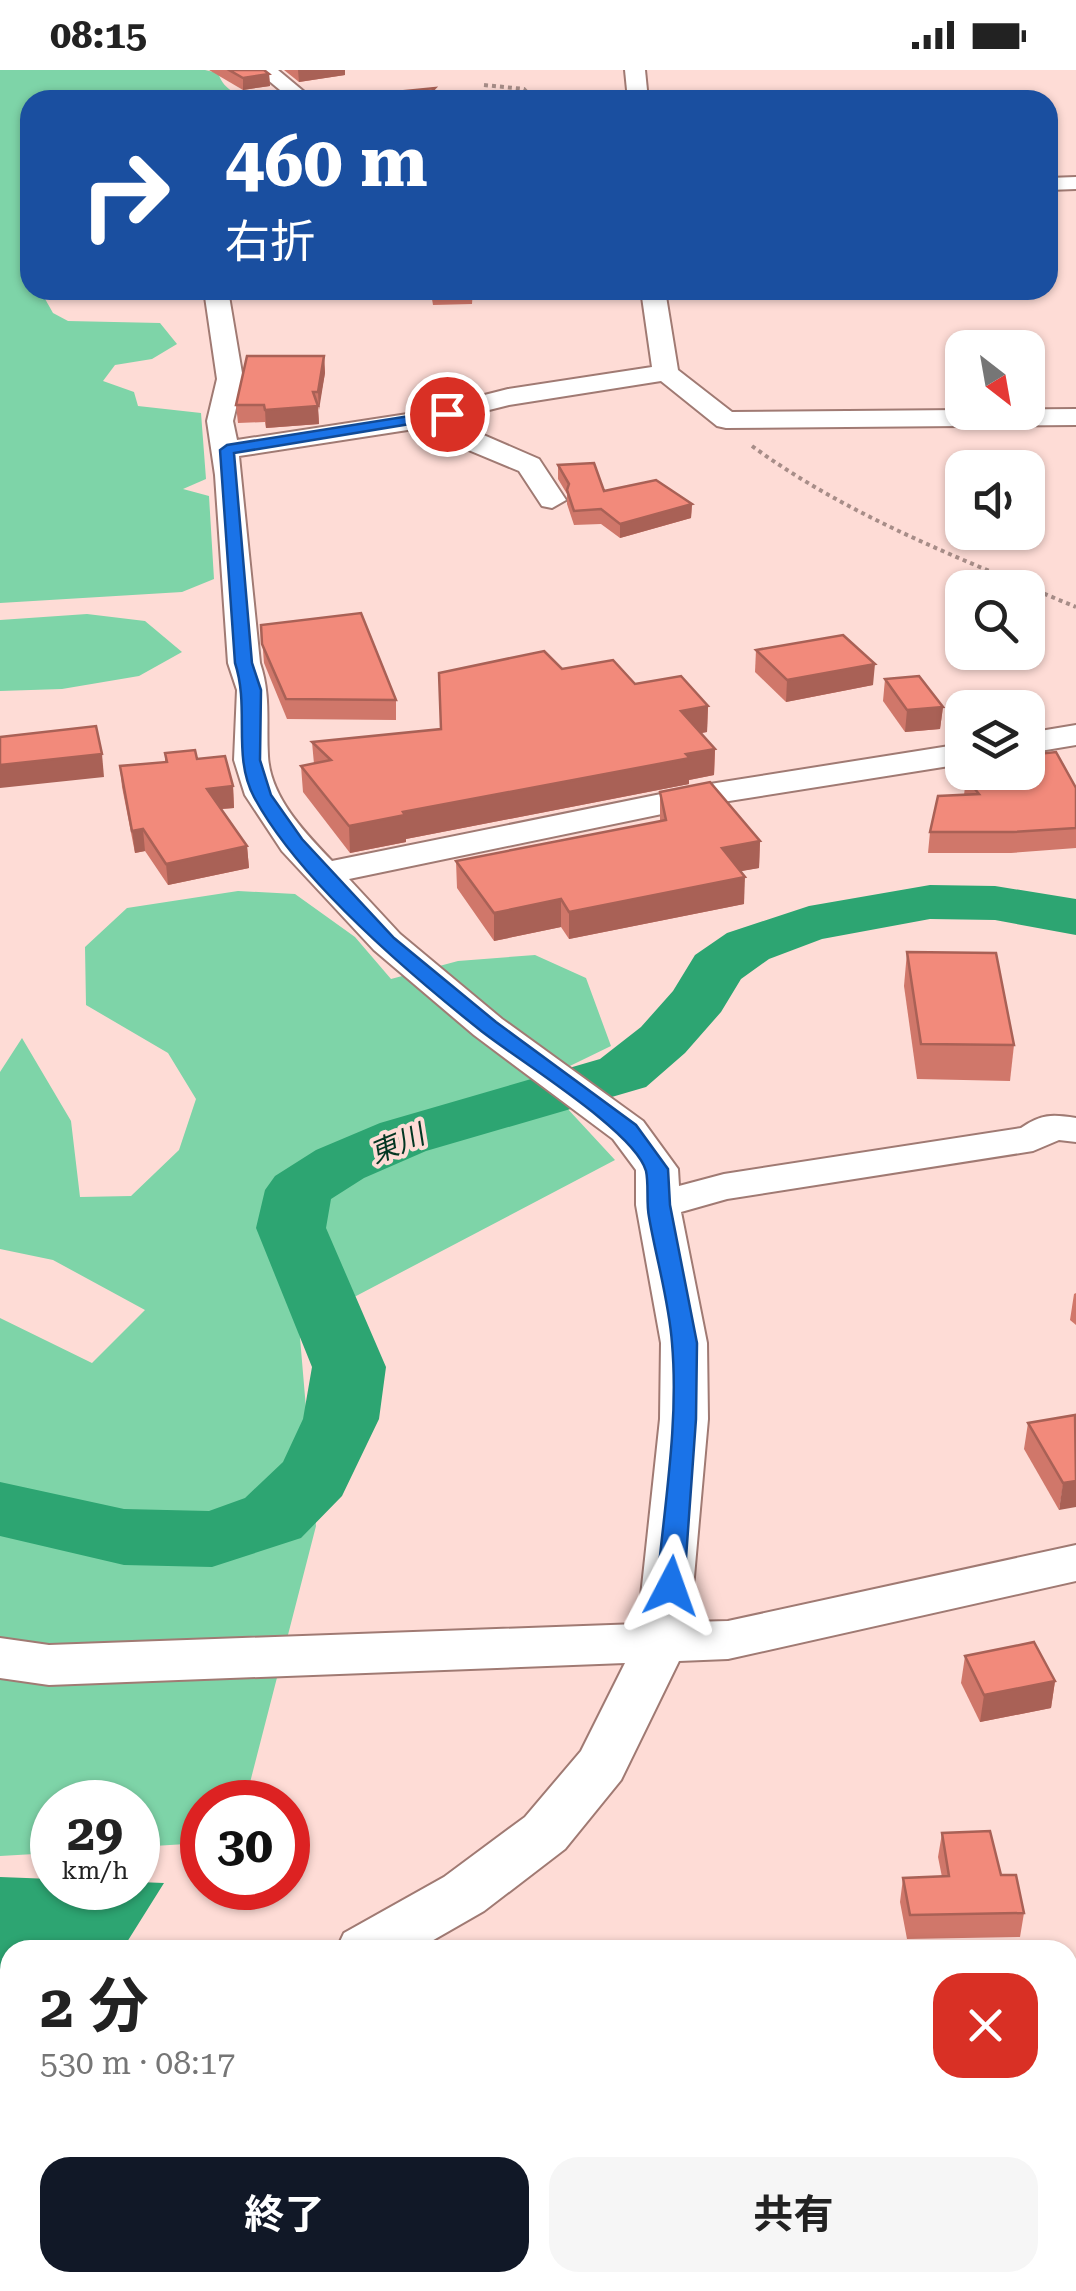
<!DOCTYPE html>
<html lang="ja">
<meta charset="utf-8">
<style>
body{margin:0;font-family:"Roboto Serif","Noto Sans JP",serif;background:#f6f6f6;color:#222;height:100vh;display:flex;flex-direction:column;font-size:38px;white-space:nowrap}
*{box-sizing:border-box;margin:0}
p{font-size:32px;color:#767676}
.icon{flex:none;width:55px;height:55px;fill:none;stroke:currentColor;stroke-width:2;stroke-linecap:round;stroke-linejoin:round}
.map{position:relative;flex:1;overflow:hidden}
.side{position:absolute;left:0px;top:1870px;width:1078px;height:352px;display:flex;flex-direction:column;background:#fff;border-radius:30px 30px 0 0;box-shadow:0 2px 8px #0004}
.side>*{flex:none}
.banner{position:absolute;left:20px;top:20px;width:1038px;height:210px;border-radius:30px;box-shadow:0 2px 8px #0004;background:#1a4fa0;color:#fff;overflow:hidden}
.needle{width:65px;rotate:149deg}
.controls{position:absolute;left:945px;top:260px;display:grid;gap:20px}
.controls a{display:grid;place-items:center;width:100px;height:100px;border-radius:20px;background:#fff;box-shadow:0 2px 8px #0004;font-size:50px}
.speed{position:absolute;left:30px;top:1710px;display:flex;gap:20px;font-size:50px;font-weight:700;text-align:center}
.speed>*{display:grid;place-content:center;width:130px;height:130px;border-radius:50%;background:#fff;box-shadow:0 2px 8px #0004;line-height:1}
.speed small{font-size:25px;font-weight:400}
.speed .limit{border:15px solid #d22;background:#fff;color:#111}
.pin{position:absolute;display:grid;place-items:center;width:85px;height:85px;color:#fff;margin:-42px;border:5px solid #fff;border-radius:50%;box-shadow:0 2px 10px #0007}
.me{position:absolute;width:110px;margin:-55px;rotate:4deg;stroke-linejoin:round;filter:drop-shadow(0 0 8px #0008)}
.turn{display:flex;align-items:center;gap:35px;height:210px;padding:0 40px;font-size:45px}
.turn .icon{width:130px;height:130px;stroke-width:2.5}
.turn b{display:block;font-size:70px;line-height:85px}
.round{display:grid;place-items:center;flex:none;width:105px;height:105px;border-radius:30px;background:#f6f6f6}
.summary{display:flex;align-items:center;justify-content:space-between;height:170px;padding:0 40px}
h1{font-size:60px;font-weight:700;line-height:75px}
.action{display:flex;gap:20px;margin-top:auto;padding:20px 40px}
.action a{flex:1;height:115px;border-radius:30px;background:#111827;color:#fff;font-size:40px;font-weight:700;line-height:115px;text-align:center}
.action a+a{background:#f6f6f6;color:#222}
.status{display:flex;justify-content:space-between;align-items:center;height:70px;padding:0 50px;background:#fff;direction:ltr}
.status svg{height:28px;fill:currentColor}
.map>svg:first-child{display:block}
.green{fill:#7ed4a8}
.water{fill:#2da572}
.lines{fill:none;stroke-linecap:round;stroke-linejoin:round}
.river{fill:#2da572;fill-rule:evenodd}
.minor-casing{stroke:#a07a73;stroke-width:4}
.path{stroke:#a78d88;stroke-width:4;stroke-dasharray:4 4;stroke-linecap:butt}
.minor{fill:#fff;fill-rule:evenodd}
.wall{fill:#d0776a}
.shaded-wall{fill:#a96156}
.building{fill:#f28a7b;stroke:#a96156;stroke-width:2.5}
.route{fill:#1a73e8;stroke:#114b97;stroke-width:2.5}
.labels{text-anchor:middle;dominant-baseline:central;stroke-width:8;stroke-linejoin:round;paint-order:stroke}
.water-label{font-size:28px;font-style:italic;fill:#033622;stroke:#fedcd6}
</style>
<div class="status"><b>08:15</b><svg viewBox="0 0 49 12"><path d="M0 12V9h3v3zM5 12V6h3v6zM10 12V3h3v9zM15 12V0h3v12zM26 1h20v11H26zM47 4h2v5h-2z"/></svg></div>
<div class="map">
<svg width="1076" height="2221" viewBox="0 0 1076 2221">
<rect width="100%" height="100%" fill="#fedcd6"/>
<g class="green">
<path d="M0,0h205l13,3c9,27 37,24 60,23l4,4h-252v190h10l13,23 15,8 92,2 17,21 -25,15 -37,6 -12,16 31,11 4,14 63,7 5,66 -23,10 26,7 5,83 -32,13 -182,11z"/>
<path d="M87,544l58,7 37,31 -43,24 -77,13 -62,2v-71z"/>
<path d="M238,821l57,3 60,43 36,42 67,-18 77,-6 51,23 25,68 -70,34 74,80 -316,166 17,200 -71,276h-43v41l-64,4v-45h-86v51l-52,3v-538l92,45 53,-53 -92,-50 -53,-11v-177l22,-34 49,83 9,76 51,-1 48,-46 17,-51 -28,-46 -82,-48 -1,-58 42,-39z"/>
</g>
<path class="water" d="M0,1807l52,2v9h86v-6l26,1 -42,67h-112v169l-10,13z"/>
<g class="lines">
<path class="river" d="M930,815l65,1 81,13v36l-81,-15 -65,-1 -108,20 -53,20 -28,20 -20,33 -36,41 -39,34 -220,64 -62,27 -33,21 -5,29 60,139 -7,52 -37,77 -41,42 -89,29 -88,-2 -124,-29v-54l124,27 85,2 36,-13 38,-36 20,-43 9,-52 -56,-139 9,-38 10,-14 41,-26 64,-27 220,-64 41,-32 32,-36 22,-36 32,-22 82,-27z"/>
<g class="minor-casing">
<g id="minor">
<path d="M256,0h22l36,30h-22z"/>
<path d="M625,0h20l3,30h-20z"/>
<path d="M1076,107v12l-28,1v-12z"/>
<path d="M204,220h24l15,89 -10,42 4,19 177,-27 94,-24 144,-22 -11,-77h24l13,80 54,42 344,-3v16l-350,3 -9,-2 -56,-45 -152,24 -60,15 90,39 27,41 -14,8 -10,-2 -23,-35 -53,-22 -19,-14 -33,-6 -175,27 21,207c11,32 6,60 8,93 2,41 37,77 64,105l378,-77 252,-40v20l-252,40 -361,75 51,55 102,85 141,102 35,48 1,17 45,-12 297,-46c20,-14 31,-14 55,-10v24l-17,-2 -26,11 -306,48 -46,13 26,131 1,76 -18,203 38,-1 348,-76v36l-348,78 -49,2 -58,119 -56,69 -81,62 -68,39h-80l8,-17 100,-56 81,-60 56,-66 44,-88 -576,22 -49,-7v-40l49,7 589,-21 22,-205 1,-76 -25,-138v-35l-23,-31 -139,-104 -100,-85 -92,-99 -37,-56 -11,-35 3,-70 -9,-27 -13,-188 -8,-54 10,-42z"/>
<path d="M1076,655v20l-48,8v-20z"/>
<path d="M10,2189v23h52l-4,9h-58v-24z"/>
</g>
</g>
<g class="path">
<path d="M484,15l40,4 7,8 -2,3"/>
<path d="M752,376c99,72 212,114 324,161"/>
</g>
<use href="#minor" class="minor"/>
</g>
<g class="wall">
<path d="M209,0h55l5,4 1,12 -27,4z"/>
<path d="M284,0h61v5l-46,7z"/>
<path d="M366,220h107l-1,14 -39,1 -2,-12 -65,-2z"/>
<path d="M324,286l1,17 -7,37 1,14 -53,4 -1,-6 -27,1 -2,-18z"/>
<path d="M558,395l46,26 88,13 -1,14 -71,20 -19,-14 -27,1 -7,-21v-10l-9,-15z"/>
<path d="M261,555l135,75v20l-109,-1 -23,-56z"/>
<path d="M756,580l117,35 -87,17 -31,-30z"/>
<path d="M562,599l73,15 73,22 -1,26 -7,1 15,16 -1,26 -25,5v4l-283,55v3l-56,11 -47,-61 -2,-26 13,-2 -2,-22 129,-13z"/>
<path d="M885,609l58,28 -3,22 -35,3 -22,-31z"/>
<path d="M165,683l32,6 36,27 1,22 -13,1 26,37 2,22 -81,17 -23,-34 -10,2 -13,-66 -2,-21 45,-4z"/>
<path d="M973,702h55l48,16v60l-65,5h-83l2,-21 34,-37 2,-17h7z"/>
<path d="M660,722l100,49 -1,27 -19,3 4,33 -175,35 -8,-12 -67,14 -37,-53 -1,-27 204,-39z"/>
<path d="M907,882l107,93 -4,36 -93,-2 -13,-93z"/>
<path d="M1076,1223v32l-6,-5 4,-26z"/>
<path d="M1075,1345l-16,95 -35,-61 4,-26z"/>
<path d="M965,1586l90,25 -4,27 -71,14 -19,-39z"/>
<path d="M942,1763l59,42 23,38 -4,24 -113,2 -7,-37 3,-24 39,-1 -4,-20z"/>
</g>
<g class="shaded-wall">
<path d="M298,0h47v5l-46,7z"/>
<path d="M269,4l1,12 -27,4v-12z"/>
<path d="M435,18v7l-4,5h-7z"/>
<path d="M324,286l1,17 -6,37 -1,-18z"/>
<path d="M318,336l1,18 -53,4 -1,-18z"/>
<path d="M692,434l-1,14 -71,20v-14z"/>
<path d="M875,594l-2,21 -87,17 1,-22z"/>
<path d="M708,636l-1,26 -27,5 1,-26z"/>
<path d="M943,637l-3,22 -35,3 2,-22z"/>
<path d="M715,679l-1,26 -25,5v4l-283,55v3l-56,11 -1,-27 54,-14z"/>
<path d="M102,684l2,23 -104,11v-23z"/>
<path d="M233,716l1,22 -26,2 -1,-21z"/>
<path d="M143,759l2,22 -10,2 -3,-22z"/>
<path d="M760,771l-1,27 -39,7 2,-27z"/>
<path d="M247,776l2,22 -81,17 -2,-21z"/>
<path d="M745,807l-1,27 -175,35v-27z"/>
<path d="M561,829v28l-67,14v-28z"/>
<path d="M1076,1411v26l-17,3 4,-27z"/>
<path d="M1055,1611l-4,27 -71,14 4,-27z"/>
</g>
<g class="building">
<path d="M229,0h35l5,4 -26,4z"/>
<path d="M435,18l-11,12h-51l3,-6z"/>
<path d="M432,220h40l-39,2z"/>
<path d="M247,286h77l-6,36h-5l5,14 -53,4 -1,-5h-28z"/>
<path d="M594,393l10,28 52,-11 36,24 -72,20 -19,-15 -27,2 -7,-21 2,-6 -11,-19z"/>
<path d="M361,543l35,87 -110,-1 -24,-55 -1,-19z"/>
<path d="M843,565l32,29 -88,16 -31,-30z"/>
<path d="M544,581l18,18 51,-9 22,24 46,-8 27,30 -27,5 34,38 -29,5 4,4 -287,54 2,3 -56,11 -48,-60 30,-6 -19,-18 129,-13 -2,-56z"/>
<path d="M919,606l24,31 -36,3 -22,-31z"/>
<path d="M96,656l6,28 -102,11v-28z"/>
<path d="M195,680l2,9 28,-3 8,30 -26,3 40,57 -81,18 -23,-35 -11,2 -12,-65 47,-4 -2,-9z"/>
<path d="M1056,682l20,36v40l-63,4h-83l8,-36 41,-2 -13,-16 22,-2 -3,-4h43v-17z"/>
<path d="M710,712l50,59 -38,7 23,29 -176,35 -8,-13 -67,14 -38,-52 210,-41 -6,-28z"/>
<path d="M907,882l89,1 18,92 -93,-1z"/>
<path d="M1075,1345l1,66 -13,2 -35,-60z"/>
<path d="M1034,1572l21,39 -71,14 -19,-39z"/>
<path d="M990,1761l11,44h15l8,38 -114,2 -7,-37 46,-2 -7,-43z"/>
</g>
<path class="route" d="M447,340l7,4 -2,3 -218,36 18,210 9,27 -1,70 11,35 31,44 92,99 102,84 140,103 32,44 2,36 27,138 -1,76 -12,167 -4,7h-19l-4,-7c7,-79 22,-163 15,-243 -3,-42 -16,-85 -23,-126 -3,-15 0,-32 -3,-46 -11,-40 -130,-112 -166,-141 -73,-58 -182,-151 -226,-233 -22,-41 -4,-89 -19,-134l-15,-213 7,-5z"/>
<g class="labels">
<g class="water-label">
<text transform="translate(397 1074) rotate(-23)">東川</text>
</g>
</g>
</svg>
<div class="controls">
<a><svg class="needle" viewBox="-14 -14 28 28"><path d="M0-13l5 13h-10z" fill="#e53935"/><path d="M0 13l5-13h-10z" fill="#767676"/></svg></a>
<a><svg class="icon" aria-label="sound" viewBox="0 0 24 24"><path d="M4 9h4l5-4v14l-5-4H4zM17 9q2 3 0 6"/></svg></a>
<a><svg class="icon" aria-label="search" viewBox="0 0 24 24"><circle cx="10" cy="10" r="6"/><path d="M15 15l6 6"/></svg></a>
<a><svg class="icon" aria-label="layers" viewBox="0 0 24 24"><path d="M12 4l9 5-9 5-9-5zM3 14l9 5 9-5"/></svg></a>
</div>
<div class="speed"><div>29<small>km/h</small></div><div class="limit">30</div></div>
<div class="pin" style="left:447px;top:344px;background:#d93025"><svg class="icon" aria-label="arrive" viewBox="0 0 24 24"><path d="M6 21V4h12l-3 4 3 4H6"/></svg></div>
<svg class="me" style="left:671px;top:1516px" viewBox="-20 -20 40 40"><path d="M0-17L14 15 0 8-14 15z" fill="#1a73e8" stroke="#fff" stroke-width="4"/></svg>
<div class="banner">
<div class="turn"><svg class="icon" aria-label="right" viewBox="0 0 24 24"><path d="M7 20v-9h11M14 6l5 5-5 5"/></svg><div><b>460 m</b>右折</div></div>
</div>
<section class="side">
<div class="summary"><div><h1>2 分</h1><p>530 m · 08:17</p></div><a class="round" style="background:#d93025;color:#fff"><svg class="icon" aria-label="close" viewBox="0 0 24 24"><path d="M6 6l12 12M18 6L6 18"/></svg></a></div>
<div class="action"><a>終了</a><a>共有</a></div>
</section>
</div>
